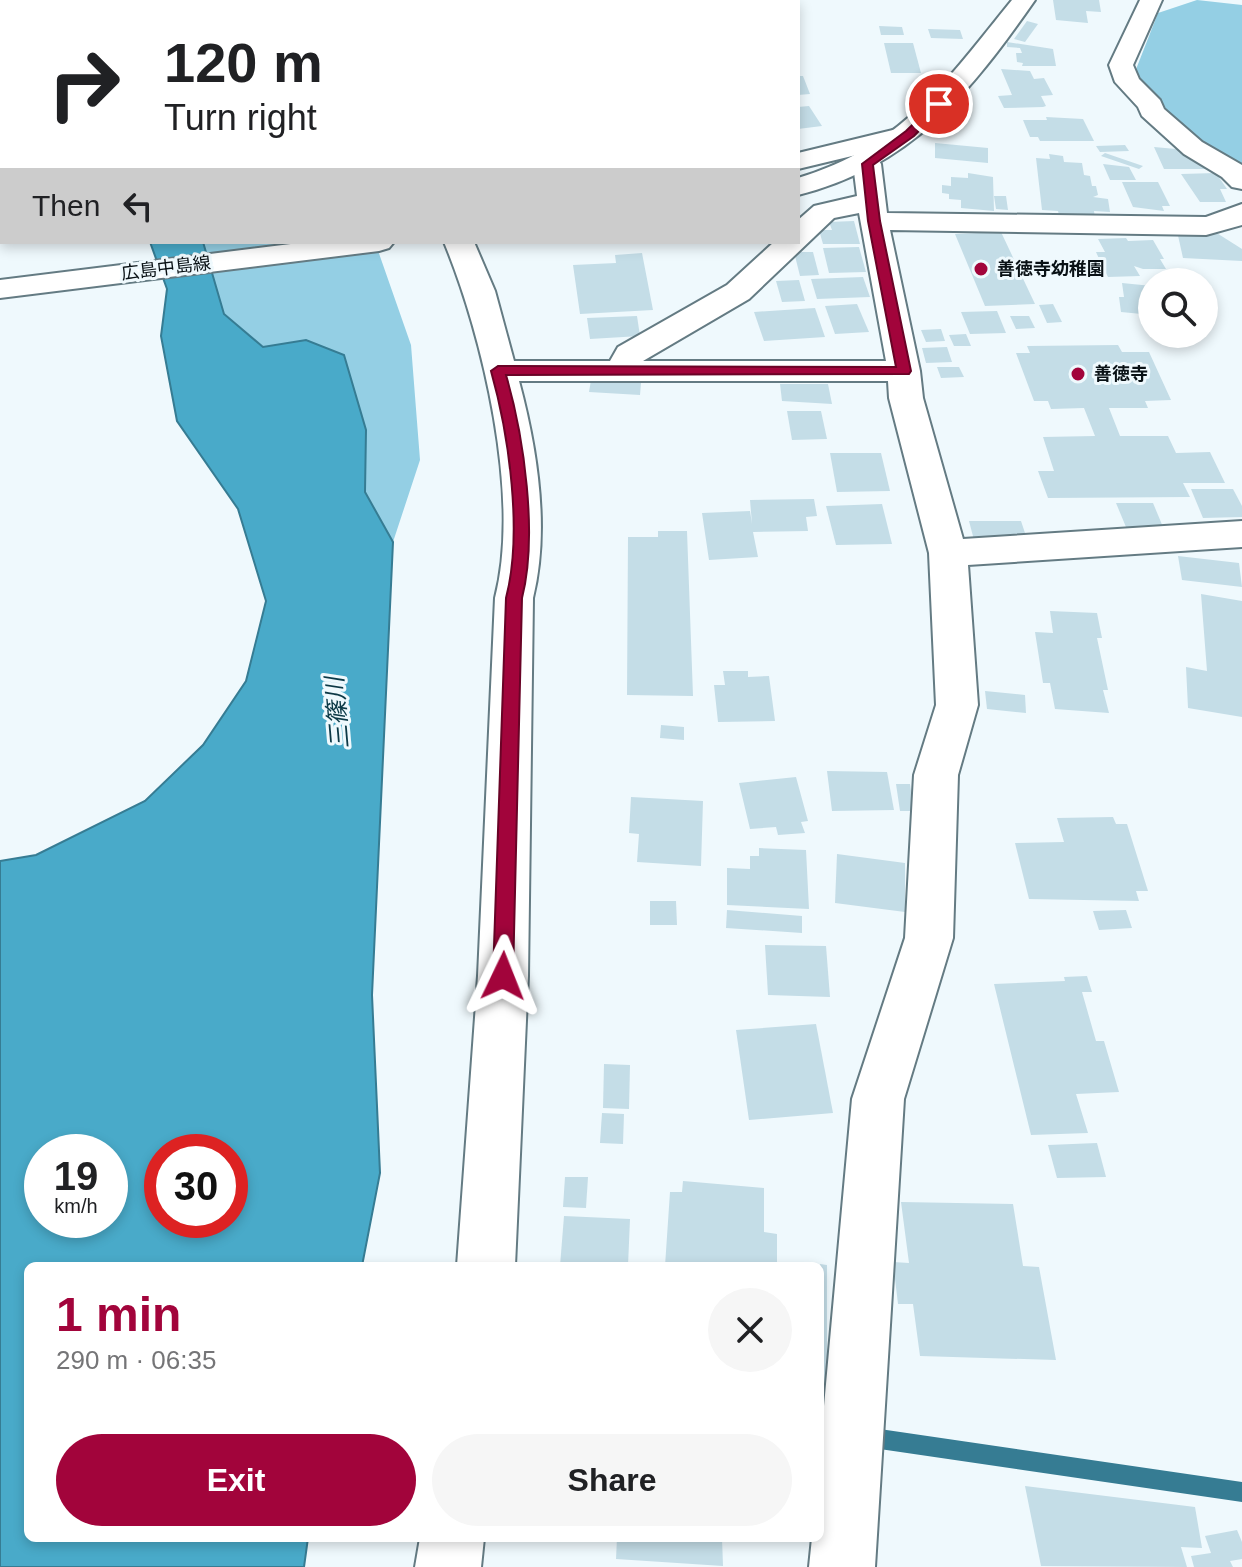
<!DOCTYPE html>
<meta charset="utf-8">
<style>
body{margin:0;font-family:Arial,"Noto Sans JP",sans-serif;background:#f6f6f6;color:#202124;height:100vh;display:flex;flex-direction:column;font-size:30px;white-space:nowrap}
*{box-sizing:border-box;margin:0}
p{font-size:26px;color:#757577}
.icon{flex:none;width:44px;height:44px;fill:none;stroke:currentColor;stroke-width:2;stroke-linecap:round;stroke-linejoin:round}
.map{position:relative;flex:1;overflow:hidden}
.panel{position:absolute;left:24px;top:1262px;width:800px;height:280px;display:flex;flex-direction:column;background:#fff;border-radius:12px;box-shadow:0 4px 12px #0003}
.panel>*{flex:none}
.top-card{position:absolute;left:0px;top:0px;width:800px;height:244px;box-shadow:0 4px 12px #0003;background:#fff;color:#202124;overflow:hidden}
.buttons{position:absolute;left:1138px;top:268px;display:grid;gap:16px}
.buttons a{display:grid;place-items:center;width:80px;height:80px;border-radius:50%;background:#fff;box-shadow:0 4px 12px #0003;font-size:40px}
.speed{position:absolute;left:24px;top:1134px;display:flex;gap:16px;font-size:40px;font-weight:700;text-align:center}
.speed>*{display:grid;place-content:center;width:104px;height:104px;border-radius:50%;background:#fff;box-shadow:0 4px 12px #0003;line-height:1}
.speed small{font-size:20px;font-weight:400}
.speed .limit{border:12px solid #d22;background:#fff;color:#111}
.pin{position:absolute;display:grid;place-items:center;width:68px;height:68px;color:#fff;margin:-34px;border:4px solid #fff;border-radius:50%;box-shadow:0 2px 8px #0007}
.me{position:absolute;width:88px;margin:-44px;rotate:2deg;stroke-linejoin:round;filter:drop-shadow(0 0 6px #0008)}
.turn{display:flex;align-items:center;gap:28px;height:168px;padding:0 32px;font-size:36px}
.turn .icon{width:104px;height:104px;stroke-width:2.5}
.turn b{display:block;font-size:56px;line-height:68px}
.then{display:flex;align-items:center;height:76px;padding:0 32px;background:#0003;gap:16px;font-size:30px}
.round{display:grid;place-items:center;flex:none;width:84px;height:84px;border-radius:42px;background:#f6f6f6}
.head{display:flex;align-items:center;justify-content:space-between;height:136px;padding:0 32px}
h1{font-size:48px;font-weight:700;line-height:60px;color:#a2043b}
.action{display:flex;gap:16px;margin-top:auto;padding:16px 32px}
.action a{flex:1;height:92px;border-radius:48px;background:#a2043b;color:#fff;font-size:32px;font-weight:700;line-height:92px;text-align:center}
.action a+a{background:#f6f6f6;color:#202124}
.map>svg:first-child{display:block}
.green{fill:#94cfe4}
.water{fill:#49aac9;stroke:#367c93;stroke-width:2;fill-rule:evenodd}
.lines{fill:none;stroke-linecap:round;stroke-linejoin:round}
.stream{fill:#367c93;fill-rule:evenodd}
.building{fill:#c4dde7}
.minor-casing{stroke:#647b83;stroke-width:4}
.major-casing{stroke:#647b83;stroke-width:4}
.minor{fill:#fff;fill-rule:evenodd}
.major{fill:#fff;fill-rule:evenodd}
.route{fill:#a2043b;stroke:#690326;stroke-width:2}
.poi-dot{fill:#a2043b;stroke:#eff9fd;stroke-width:3}
.labels{text-anchor:middle;dominant-baseline:central;stroke-width:6;stroke-linejoin:round;paint-order:stroke}
.far-street-label{font-size:18px;fill:#091115;stroke:#eff9fd}
.far-poi-label{font-size:18px;font-weight:bold;fill:#091115;stroke:#eff9fd;text-anchor:start}
.water-label{font-size:24px;font-style:italic;fill:#0c3946;stroke:#eff9fd}
</style>
<div class="map">
<svg width="1242" height="1567" viewBox="0 0 1242 1567">
<rect width="100%" height="100%" fill="#eff9fd"/>
<g class="green">
<path d="M1197,0l45,5v159l-54,-28 -55,-59 25,-64z"/>
<path d="M203,242h172l36,103 9,115 -27,82 -28,-50 1,-62 -60,-90 -42,7 -40,-33z"/>
</g>
<path class="water" d="M150,242h53l21,72 39,33 43,-7 38,15 22,75 -1,62 28,50 -21,453 8,178 -18,93h-334v272h280l-4,29h-304v-706l36,-6 109,-54 58,-56 43,-64 20,-80 -28,-92 -61,-88 -16,-85 6,-47zM42,1152h68v68h-68zM162,1152h68v68h-68z"/>
<g class="lines">
<path class="stream" d="M866,1427l376,55v20l-376,-55 -7,-3 -3,-7 3,-7z"/>
</g>
<g class="building">
<path d="M1053,0h46l2,12 -15,-1 2,12 -32,-3z"/>
<path d="M1027,21l11,3 -13,18 -11,-3z"/>
<path d="M879,26l23,1 2,8h-23z"/>
<path d="M928,29l32,1 3,9 -32,-1z"/>
<path d="M1007,42l46,7 3,17h-34l1,-3 -6,-1 -1,-9h6l-2,-5 -13,-1z"/>
<path d="M884,43h29l8,30h-30z"/>
<path d="M1001,69l29,2 4,8 10,-1 9,17 -12,1 5,10 -3,1 -39,1 -6,-12 14,-1z"/>
<path d="M798,76h5l7,18 -12,1z"/>
<path d="M809,106l13,20 -24,3v-22z"/>
<path d="M1046,117l37,2 11,22h-54l-2,-4h-8l-7,-17h24z"/>
<path d="M935,143l53,5v15l-53,-5z"/>
<path d="M1125,145l4,6 -29,1 -4,-6z"/>
<path d="M1154,147l33,3 5,9 10,1 5,9h-43z"/>
<path d="M1105,153l38,13 -4,3 -38,-13z"/>
<path d="M1049,154l14,2 1,6 18,1 2,12 6,1 2,10h4l2,9 -5,2 15,2 2,13 -16,-1 1,7 -36,-3 -1,-4 -16,-1 -6,-52 14,1z"/>
<path d="M1103,164l26,3 7,13h-26z"/>
<path d="M968,173l25,4 1,34 -33,-3v-8l-12,-1v-5l-7,-1v-8l9,1v-9l17,1z"/>
<path d="M1216,173l11,16h-7l6,13h-26l-19,-28z"/>
<path d="M1122,182h36l12,24h-8l2,5 -31,-4z"/>
<path d="M994,196h12l2,14 -12,-1z"/>
<path d="M854,221l6,23h-37l-4,-14h13l-3,-8z"/>
<path d="M1212,230l30,19v12l-59,-3 -6,-27z"/>
<path d="M1001,232l34,72 -50,2 -30,-72z"/>
<path d="M1126,238l2,3 25,-1 11,19h-4l6,10h-23l-9,-3 6,10 -32,1 -3,-6 -8,1 -5,-8 9,-1 -5,-11h9l-7,-13z"/>
<path d="M859,247l7,25 -37,1 -6,-25z"/>
<path d="M794,252h19l6,23 -19,1z"/>
<path d="M642,253l11,57 -73,4 -7,-49 43,-2 -1,-8z"/>
<path d="M863,277l7,20 -53,2 -6,-20z"/>
<path d="M799,280l6,21 -23,1 -6,-21z"/>
<path d="M1122,283l30,3v29l-31,-3 -2,-15h5z"/>
<path d="M857,304l12,28 -34,2 -10,-28z"/>
<path d="M1053,304l9,18 -15,1 -8,-18z"/>
<path d="M815,308l10,29 -61,4 -10,-29z"/>
<path d="M997,311l9,22 -36,1 -9,-22z"/>
<path d="M637,316l3,20 -50,3 -3,-21z"/>
<path d="M1010,316h19l6,12 -19,1z"/>
<path d="M941,329l4,12 -19,1 -5,-12z"/>
<path d="M966,334l5,12h-17l-5,-11z"/>
<path d="M1118,345l4,7h27l22,48 -26,1 3,7h-39l11,28h48l8,17 34,-1 15,31h-42l7,14 -142,1 -10,-27h16l-11,-34 52,-1 -11,-28 -33,1 -3,-8h-14l-18,-48h14l-3,-7z"/>
<path d="M947,347l5,15 -26,1 -4,-15z"/>
<path d="M937,367h22l5,10 -23,1z"/>
<path d="M591,380l50,3 -1,12 -51,-3z"/>
<path d="M780,384h48l4,20 -50,-3z"/>
<path d="M787,411h34l6,28 -35,1z"/>
<path d="M830,453h51l9,38 -53,1z"/>
<path d="M1191,489h42l9,17v11l-39,1z"/>
<path d="M814,499l3,17 -11,1 2,14 -55,1 5,25 -49,3 -7,-47 48,-2 2,13 -2,-24z"/>
<path d="M1116,503h37l10,24h-37z"/>
<path d="M882,504l10,40 -56,1 -10,-39z"/>
<path d="M969,521h52l6,18 -53,1z"/>
<path d="M658,531h29l6,165 -66,-1 1,-158h30z"/>
<path d="M1178,556l61,7 3,24 -60,-7z"/>
<path d="M1201,594l41,7v116l-54,-9 -2,-41 21,4z"/>
<path d="M1050,611l47,2 5,25h-5l11,52h-5l6,23 -54,-4 -5,-26h-7l-8,-51 18,1z"/>
<path d="M723,671h25v6l21,-1 6,45 -57,1 -4,-37h11z"/>
<path d="M985,691l40,4 1,18 -39,-4z"/>
<path d="M661,725l23,2v13l-24,-2z"/>
<path d="M827,771l60,1 7,38 -62,1z"/>
<path d="M796,777l12,44 -7,1 4,11 -27,2 -2,-8 -26,2 -11,-46z"/>
<path d="M896,784h14l4,27h-14z"/>
<path d="M631,797l72,4 -2,65 -64,-4 2,-28 -10,-1z"/>
<path d="M1113,817l3,7h11l21,67h-12l3,10 -110,-2 -14,-56 49,-1 -7,-24z"/>
<path d="M759,848l47,2 3,59 -82,-4v-37l23,1v-13h9z"/>
<path d="M837,854l68,9v49l-70,-9z"/>
<path d="M650,901h26l1,24h-27z"/>
<path d="M727,910l75,6v17l-76,-5z"/>
<path d="M1126,910l6,18 -33,2 -6,-19z"/>
<path d="M765,945l61,1 4,51 -62,-2z"/>
<path d="M1087,976l5,16h-10l14,49h8l15,51 -43,2 12,39 -57,2 -37,-151 71,-3 -1,-4z"/>
<path d="M816,1024l17,89 -84,7 -13,-90z"/>
<path d="M604,1064l26,1 -1,44 -26,-1z"/>
<path d="M602,1113l22,1 -1,30 -23,-1z"/>
<path d="M1097,1143l9,34 -49,1 -9,-33z"/>
<path d="M565,1177h23l-2,31 -23,-1z"/>
<path d="M683,1181l81,7v44l13,2v32h-112l5,-74h12z"/>
<path d="M901,1202l112,2 10,62 16,1 17,93 -136,-4 -7,-52h-15l-5,-42 16,1z"/>
<path d="M564,1216l66,3 -2,47h-68z"/>
<path d="M820,1264l7,1v119h-7z"/>
<path d="M1025,1486l170,21 7,41 -21,-1 6,20 -146,-1z"/>
<path d="M1237,1530l5,12v17l-12,2 3,6h-39l-3,-11 20,-3 -6,-17z"/>
<path d="M617,1538h105l1,28 -107,-7z"/>
</g>
<g class="lines">
<g class="minor-casing">
<g id="minor">
<path d="M316,0h22l1,2h-22z"/>
<rect x="420" y="0" width="22" height="2"/>
<path d="M630,0h22l1,2h-22z"/>
<path d="M1140,0h22l-29,65 6,14 21,21 4,9 38,33 40,23v24l-10,-2 -10,-10 -38,-23 -42,-38 -4,-9 -23,-25 -6,-17z"/>
<path d="M897,129l9,2 4,6 -4,6 -108,26v-16z"/>
<path d="M867,156l10,2 4,6 6,49 319,4 36,-13v21l-36,10 -316,-5 30,141 3,27 40,141 279,-18v26l-274,18 10,140 -20,70 -5,163 -49,161 -29,468h-66l3,-29h8v-88l32,-351 53,-161 9,-163 22,-70 -7,-152 -40,-155 -1,-17h-369c18,67 31,148 14,217l-5,378 -13,290h-58l21,-290 17,-378c26,-101 -12,-262 -51,-356h30l21,49 19,70h96l8,-14 109,-62 47,-43h24v-22l16,-14 43,-10 -4,-32 4,-6zM859,213l27,148h-243l106,-62 85,-81z"/>
<path d="M420,1538h64l-3,29h-66z"/>
</g>
</g>
<g class="major-casing">
<g id="major">
<path d="M1012,0h23c-64,92 -124,167 -237,195v-17c104,-31 149,-98 214,-178z"/>
<path d="M307,242h87l-5,6 -10,3 -379,47v-18z"/>
</g>
</g>
<use href="#minor" class="minor"/>
<use href="#major" class="major"/>
</g>
<path class="route" d="M936,102l9,2 -31,32 -41,29 7,56 31,150 -2,3 -403,1c18,62 32,160 16,223l-9,378 -3,6 -7,3 -7,-3 -3,-6 13,-378c17,-65 3,-163 -15,-227l7,-5 398,1 -28,-146 -6,-57 44,-33z"/>
<g class="poi-dot">
<circle cx="981" cy="269" r="8"/>
<circle cx="1078" cy="374" r="8"/>
</g>
<g class="labels">
<g class="far-street-label">
<text transform="translate(166 268) rotate(-7)">広島中島線</text>
</g>
<g class="far-poi-label">
<text x="997" y="269">善徳寺幼稚園</text>
<text x="1094" y="374">善徳寺</text>
</g>
<g class="water-label">
<text transform="translate(337 713) rotate(-95)">三篠川</text>
</g>
</g>
</svg>
<div class="buttons">
<a><svg class="icon" aria-label="search" viewBox="0 0 24 24"><circle cx="10" cy="10" r="6"/><path d="M15 15l6 6"/></svg></a>
</div>
<div class="speed"><div>19<small>km/h</small></div><div class="limit">30</div></div>
<div class="pin" style="left:939px;top:104px;background:#d93025"><svg class="icon" aria-label="arrive" viewBox="0 0 24 24"><path d="M6 21V4h12l-3 4 3 4H6"/></svg></div>
<svg class="me" style="left:503px;top:976px" viewBox="-20 -20 40 40"><path d="M0-17L14 15 0 8-14 15z" fill="#a2043b" stroke="#fff" stroke-width="4"/></svg>
<div class="top-card">
<div class="turn"><svg class="icon" aria-label="right" viewBox="0 0 24 24"><path d="M7 20v-9h11M14 6l5 5-5 5"/></svg><div><b>120 m</b>Turn right</div></div>
<div class="then">Then<svg class="icon" aria-label="left" viewBox="0 0 24 24"><path d="M17 20v-9H6M10 6l-5 5 5 5"/></svg></div>
</div>
<section class="panel">
<div class="head"><div><h1>1 min</h1><p>290 m · 06:35</p></div><a class="round"><svg class="icon" aria-label="close" viewBox="0 0 24 24"><path d="M6 6l12 12M18 6L6 18"/></svg></a></div>
<div class="action"><a>Exit</a><a>Share</a></div>
</section>
</div>
